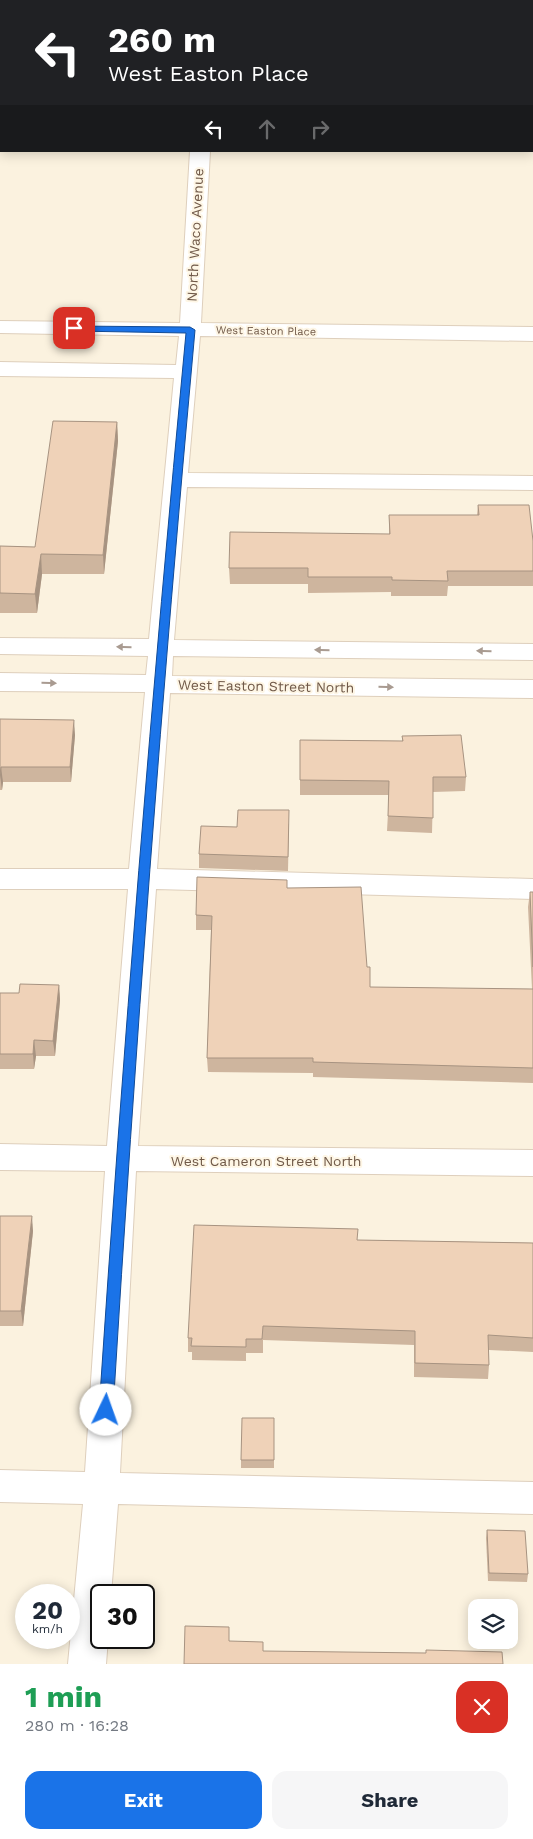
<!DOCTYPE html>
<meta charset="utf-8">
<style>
body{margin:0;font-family:"Work Sans",sans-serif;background:#f6f6f7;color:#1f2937;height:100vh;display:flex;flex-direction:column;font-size:19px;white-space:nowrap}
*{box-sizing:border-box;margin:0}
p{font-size:16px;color:#747a83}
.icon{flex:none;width:28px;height:28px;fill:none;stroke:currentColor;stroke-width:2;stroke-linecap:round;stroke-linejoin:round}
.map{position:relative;height:1664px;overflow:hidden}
.details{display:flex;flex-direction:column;background:#fff;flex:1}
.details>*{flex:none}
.guide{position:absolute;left:0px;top:0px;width:534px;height:152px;box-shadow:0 2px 12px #0003;background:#202124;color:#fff;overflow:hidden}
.controls{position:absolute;left:468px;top:1599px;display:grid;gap:10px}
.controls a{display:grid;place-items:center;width:50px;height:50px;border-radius:10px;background:#fff;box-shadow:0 2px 12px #0003;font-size:25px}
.speed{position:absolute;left:15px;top:1584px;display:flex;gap:10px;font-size:25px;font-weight:700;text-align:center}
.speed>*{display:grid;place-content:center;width:65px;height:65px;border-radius:50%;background:#fff;box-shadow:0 2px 12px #0003;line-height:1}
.speed small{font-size:12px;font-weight:400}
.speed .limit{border:2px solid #111;border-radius:8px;background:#fff;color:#111}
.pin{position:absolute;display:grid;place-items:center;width:42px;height:42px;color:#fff;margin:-21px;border-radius:10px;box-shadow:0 2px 8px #0006}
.me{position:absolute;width:55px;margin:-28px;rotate:3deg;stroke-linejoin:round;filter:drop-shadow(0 0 4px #0008)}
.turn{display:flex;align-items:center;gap:18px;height:105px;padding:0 25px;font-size:22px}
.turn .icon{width:65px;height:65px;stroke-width:2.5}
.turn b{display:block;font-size:35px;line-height:42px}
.lanes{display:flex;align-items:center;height:48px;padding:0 25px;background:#0003;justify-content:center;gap:25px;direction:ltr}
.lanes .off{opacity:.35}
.round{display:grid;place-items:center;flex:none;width:52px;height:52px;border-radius:15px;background:#f6f6f7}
.headline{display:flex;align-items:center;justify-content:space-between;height:85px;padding:0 25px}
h1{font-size:30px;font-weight:700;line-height:38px;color:#1e9e55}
.button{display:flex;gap:10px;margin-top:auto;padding:10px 25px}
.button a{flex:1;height:58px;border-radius:15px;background:#1a73e8;color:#fff;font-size:20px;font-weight:700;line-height:58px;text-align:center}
.button a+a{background:#f6f6f7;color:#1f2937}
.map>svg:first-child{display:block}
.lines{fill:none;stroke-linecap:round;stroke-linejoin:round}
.minor-casing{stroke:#decfbc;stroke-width:2}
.minor{fill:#fff;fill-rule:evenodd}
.wall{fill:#ceb59e}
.shaded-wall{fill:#a79381}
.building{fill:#efd2b8;stroke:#a79381}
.oneway{fill:#a99b91}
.route{fill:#1a73e8;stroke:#114b97}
.labels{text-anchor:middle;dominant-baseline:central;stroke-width:4;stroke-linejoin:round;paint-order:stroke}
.far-street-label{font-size:11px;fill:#705948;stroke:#fef6e5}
.street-label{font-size:14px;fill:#705948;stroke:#fef6e5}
</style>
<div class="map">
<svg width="533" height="1664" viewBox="0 0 533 1664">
<rect width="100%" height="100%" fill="#fbf2df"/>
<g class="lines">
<g class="minor-casing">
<g id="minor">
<rect x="0" y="75" width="1" height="12"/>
<rect x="532" y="81" width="1" height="12"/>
<path d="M190,151h20l-9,172 332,4v14l-333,-5 -12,137 345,3v14l-346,-3 -13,153 359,4v16l-360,-4 -1,20 361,4v18l-363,-5 -13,176 376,10v20l-377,-10 -18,257 395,4v26l-397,-5 -16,302 413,9v32l-415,-10 -7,91h-10v43h7l-2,26h-38l15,-160 -83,-2v-32l85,2 20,-301 -105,-1v-26l107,2 21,-257h-128v-20h129l16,-177 -145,-1v-18l146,2 2,-19 -148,-2v-16l149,1 25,-261 -174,-2v-14l176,3 3,-29 -179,-3v-12l180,2z"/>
</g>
</g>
<use href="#minor" class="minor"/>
</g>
<g class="wall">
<path d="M117,422l1,19 -14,133h-62l-5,39h-37v-67l35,1z"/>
<path d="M478,505l55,36v45h-85l-1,10h-56v-4l-83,1v-9h-78l-1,-16 160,-34v-19h88z"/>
<path d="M0,719l75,16 -4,47h-68l-1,8h-2z"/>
<path d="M402,736l64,41 -1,14 -32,1 -1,41 -45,-2 2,-36h-89v-55l102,1z"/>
<path d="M289,824l-1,47 -89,-3v-14l38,-27z"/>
<path d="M287,888l80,79 3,20 162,2 -4,-82 2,-15h3v191l-220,-6v-4l-105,-1 -1,-14 4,-128h-15v-15z"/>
<path d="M59,985l1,15 -5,56h-19l-2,13h-34v-76h19z"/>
<path d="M0,1216l33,15 -10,95h-23z"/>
<path d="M357,1240l176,3v109l-44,-2v15l-1,14 -74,-2v-32l-151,-5v13h-17v8l-54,-1v-8h-4v-14z"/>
<path d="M274,1418v50h-33v-8z"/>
<path d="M487,1530l41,44 -1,8 -39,-1 -2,-43z"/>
</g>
<g class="shaded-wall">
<path d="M117,422l1,19 -14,133 -1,-19z"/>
<path d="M41,554l1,20 -5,39 -2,-19z"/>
<path d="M74,720l1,15 -4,47 -1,-15z"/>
<path d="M1,767l2,15 -1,8 -2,-15z"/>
<path d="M59,985l1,15 -5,56 -2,-15z"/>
<path d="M34,1040l2,16 -2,13 -1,-15z"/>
<path d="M32,1216l1,15 -10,95 -2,-15z"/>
</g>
<g class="building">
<path d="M53,421l64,1 -14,133 -62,-1 -6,40 -35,-1v-47l35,1z"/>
<path d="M478,505h51l4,36v30h-86l1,10 -56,-1v-3h-84v-9h-79l1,-36 160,2 -1,-19h90z"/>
<path d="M0,719l74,1 -4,47h-69l-1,8z"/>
<path d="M461,735l5,42h-33v41l-45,-2 1,-35 -89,-1v-40l103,1 -1,-5z"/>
<path d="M238,810h51l-1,47 -89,-3 2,-28 36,1z"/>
<path d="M197,877l90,3v8l74,-1 6,80h3v20l163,2v79l-220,-6v-4h-106l5,-142 -16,-1z"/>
<path d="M530,892h3v75z"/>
<path d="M20,984l39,1 -6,56 -19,-1 -1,14h-33v-61h19z"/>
<path d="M0,1216h32l-11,95h-21z"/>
<path d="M194,1225l164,4 -1,11 176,3v95l-45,-3 1,30 -74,-2v-32l-152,-5 -1,13h-16v8l-55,-1 1,-8h-4z"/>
<path d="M242,1418h32v42h-33z"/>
<path d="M487,1530l38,1 3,43 -39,-1z"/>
<path d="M185,1626l44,1v14l34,1v9l163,2v-3l76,2 1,12h-319z"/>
</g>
<defs><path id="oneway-solid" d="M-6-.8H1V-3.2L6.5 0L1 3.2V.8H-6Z" transform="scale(1.25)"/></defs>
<g class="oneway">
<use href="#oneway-solid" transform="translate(124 647) rotate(-179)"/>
<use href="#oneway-solid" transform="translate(322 650) rotate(-179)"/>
<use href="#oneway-solid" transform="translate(484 651) rotate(-179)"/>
<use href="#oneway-solid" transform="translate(49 683) rotate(1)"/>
<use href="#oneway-solid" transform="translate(386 687) rotate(1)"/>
</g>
<path class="route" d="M71,326l119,1 5,3c-33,360 -60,719 -82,1080l-2,4 -5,2 -5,-2 -2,-4c24,-360 53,-719 87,-1077l-112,-2 -5,-3z"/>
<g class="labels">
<g class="far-street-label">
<text transform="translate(266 331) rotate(1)">West Easton Place</text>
</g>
<g class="street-label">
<text transform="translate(195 235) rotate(-87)">North Waco Avenue</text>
<text transform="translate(266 686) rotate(1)">West Easton Street North</text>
<text x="266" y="1161">West Cameron Street North</text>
</g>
</g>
</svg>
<div class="controls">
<a><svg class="icon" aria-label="layers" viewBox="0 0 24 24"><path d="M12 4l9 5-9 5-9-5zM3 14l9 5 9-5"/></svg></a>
</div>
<div class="speed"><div>20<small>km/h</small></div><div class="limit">30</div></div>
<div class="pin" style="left:74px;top:328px;background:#d93025"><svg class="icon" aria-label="arrive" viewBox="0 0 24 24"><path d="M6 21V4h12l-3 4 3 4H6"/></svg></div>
<svg class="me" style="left:106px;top:1410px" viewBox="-20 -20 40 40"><circle r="19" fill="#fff"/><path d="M0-13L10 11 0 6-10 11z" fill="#1a73e8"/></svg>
<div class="guide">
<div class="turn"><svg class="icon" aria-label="left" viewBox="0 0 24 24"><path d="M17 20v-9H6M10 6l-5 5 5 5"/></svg><div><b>260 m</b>West Easton Place</div></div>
<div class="lanes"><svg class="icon" aria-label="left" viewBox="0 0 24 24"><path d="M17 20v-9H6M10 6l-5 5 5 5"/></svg><svg class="icon off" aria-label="ahead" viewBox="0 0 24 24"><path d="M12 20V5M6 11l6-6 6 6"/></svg><svg class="icon off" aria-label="right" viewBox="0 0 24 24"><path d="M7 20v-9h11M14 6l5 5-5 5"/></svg></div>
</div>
</div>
<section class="details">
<div class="headline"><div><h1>1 min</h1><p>280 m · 16:28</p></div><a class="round" style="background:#d93025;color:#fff"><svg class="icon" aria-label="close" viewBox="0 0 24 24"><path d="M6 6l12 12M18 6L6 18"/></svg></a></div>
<div class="button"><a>Exit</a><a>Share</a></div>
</section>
